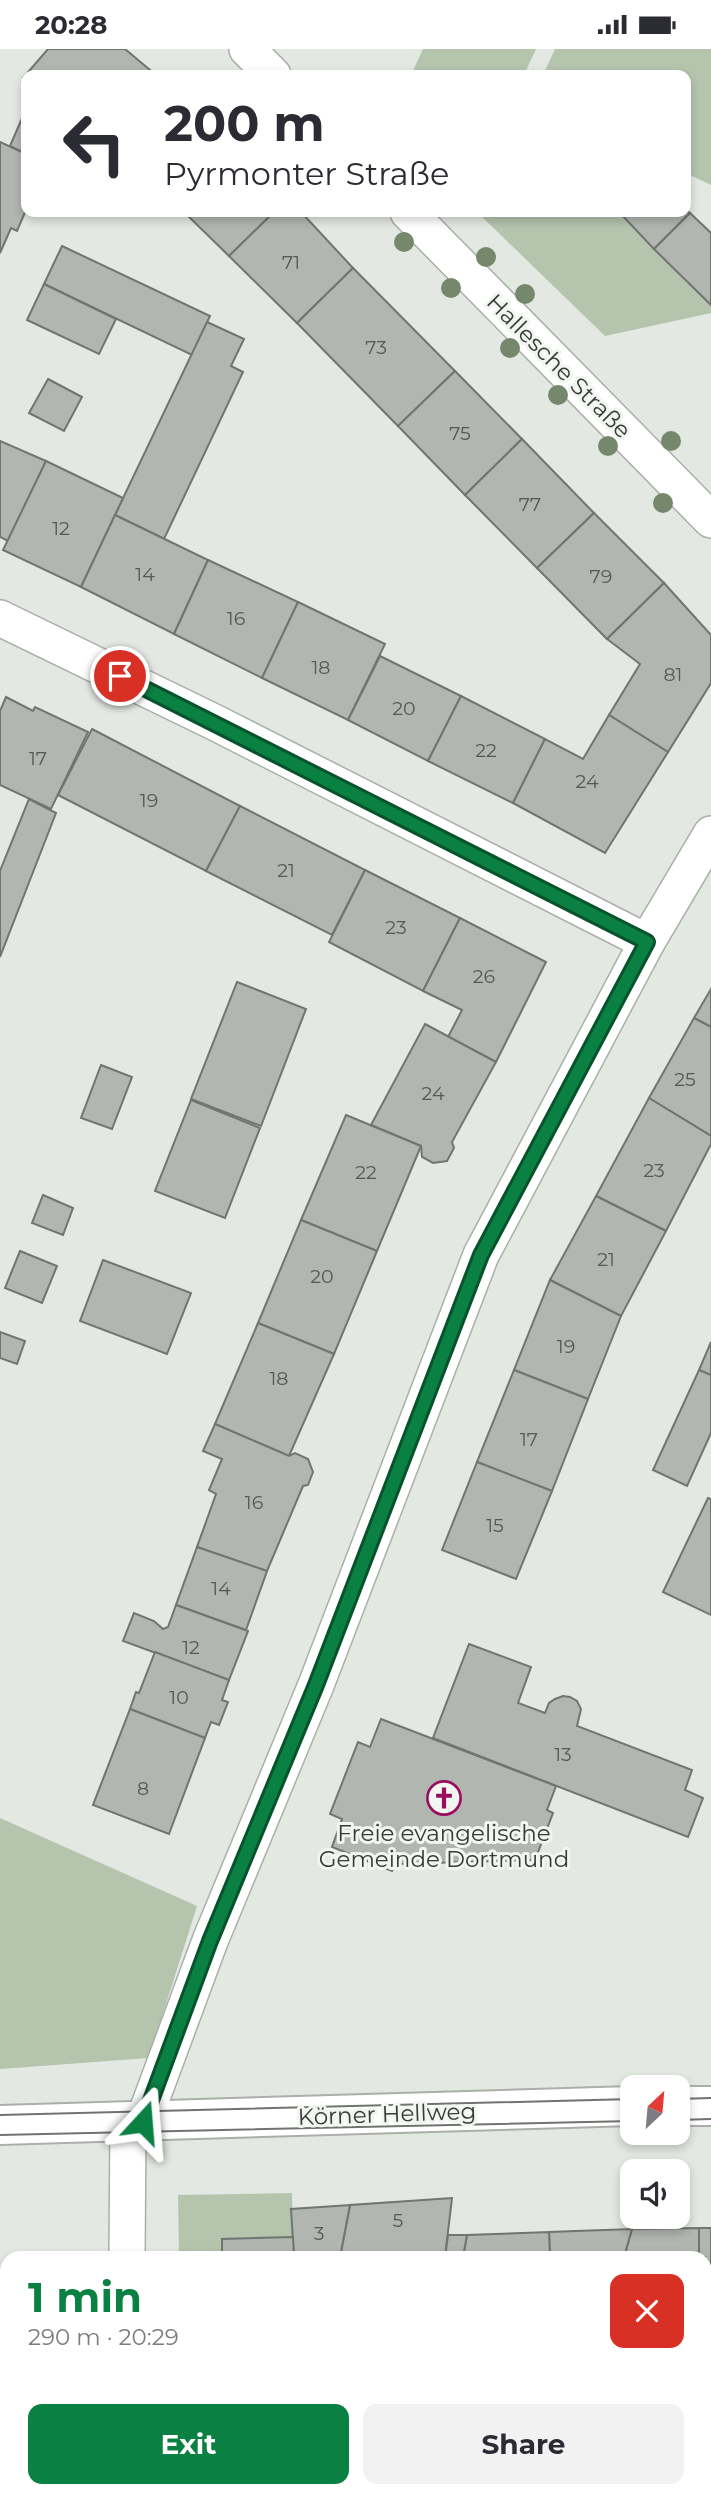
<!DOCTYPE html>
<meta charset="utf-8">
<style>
body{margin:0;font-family:Montserrat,sans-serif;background:#f2f2f3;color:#2b2b33;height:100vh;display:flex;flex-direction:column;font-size:26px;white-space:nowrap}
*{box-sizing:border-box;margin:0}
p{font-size:23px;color:#7c7c81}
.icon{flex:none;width:38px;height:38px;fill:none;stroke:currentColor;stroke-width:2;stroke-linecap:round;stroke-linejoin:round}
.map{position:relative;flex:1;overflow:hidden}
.panel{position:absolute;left:0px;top:2202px;width:712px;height:247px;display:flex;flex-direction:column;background:#fff;border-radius:21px 21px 0 0;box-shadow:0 4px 10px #0003}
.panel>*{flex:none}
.hud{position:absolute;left:21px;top:21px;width:670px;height:147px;border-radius:14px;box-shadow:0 4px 10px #0003;background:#fff;color:#2b2b33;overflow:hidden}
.needle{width:46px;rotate:26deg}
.buttons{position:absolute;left:620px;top:2026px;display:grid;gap:14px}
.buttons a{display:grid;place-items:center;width:70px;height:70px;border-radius:14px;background:#fff;box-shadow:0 4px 10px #0003;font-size:35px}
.pin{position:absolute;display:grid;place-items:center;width:60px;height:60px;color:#fff;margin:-30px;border:4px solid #fff;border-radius:50%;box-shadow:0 2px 7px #0007}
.me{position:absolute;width:77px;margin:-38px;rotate:19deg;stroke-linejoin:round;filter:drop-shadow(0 0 5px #0008)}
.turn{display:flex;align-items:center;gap:24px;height:147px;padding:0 28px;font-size:32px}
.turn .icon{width:91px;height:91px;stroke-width:2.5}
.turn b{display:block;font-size:49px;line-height:60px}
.round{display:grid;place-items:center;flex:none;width:74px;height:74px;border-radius:14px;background:#f2f2f3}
.head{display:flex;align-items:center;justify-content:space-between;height:119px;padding:0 28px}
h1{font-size:42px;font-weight:700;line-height:52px;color:#0b8043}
.primary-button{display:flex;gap:14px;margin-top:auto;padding:14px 28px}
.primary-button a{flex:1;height:80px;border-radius:14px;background:#0b8043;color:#fff;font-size:28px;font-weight:700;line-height:80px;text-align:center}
.primary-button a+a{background:#f2f2f3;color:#2b2b33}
.status{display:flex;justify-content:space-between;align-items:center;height:49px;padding:0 35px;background:#fff;direction:ltr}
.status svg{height:19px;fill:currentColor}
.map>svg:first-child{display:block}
.green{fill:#b4c4ad}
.building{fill:#b2b6b0;stroke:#717570;stroke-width:2}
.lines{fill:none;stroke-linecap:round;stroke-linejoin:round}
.minor-casing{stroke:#abafa9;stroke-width:38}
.secondary-casing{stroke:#abafa9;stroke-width:42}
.minor{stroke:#fff;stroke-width:35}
.secondary{stroke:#fff;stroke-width:38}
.tram{stroke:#70736f;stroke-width:2}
.tree{fill:#76886c}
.route-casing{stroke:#07532c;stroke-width:18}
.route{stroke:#0b8043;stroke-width:12}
.labels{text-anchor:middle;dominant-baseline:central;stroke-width:6;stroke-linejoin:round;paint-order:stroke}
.number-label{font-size:19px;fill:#565956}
.street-label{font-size:23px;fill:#383a38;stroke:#f1f6f0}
.poi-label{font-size:23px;fill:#383a38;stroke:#f1f6f0}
</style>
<div class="status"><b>20:28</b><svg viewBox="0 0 49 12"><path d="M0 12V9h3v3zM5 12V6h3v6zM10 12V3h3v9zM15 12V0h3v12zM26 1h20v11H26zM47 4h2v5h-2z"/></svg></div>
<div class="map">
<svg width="711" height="2448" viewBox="0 0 711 2448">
<rect width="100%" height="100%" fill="#e4e8e2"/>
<g class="green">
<path d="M423,0h113l-12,26h-113z"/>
<path d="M555,0h156v136l-25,-12v-98h-143z"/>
<path d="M477,163h142l92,93v8l-106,23z"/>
<path d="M0,1769l197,88 -48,152 -149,11z"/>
<path d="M292,2144l1,44 -71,2v18h-43l-1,-62z"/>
<path d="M705,2268h6v180h-142l1,-7h135z"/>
</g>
<g class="building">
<path d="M48,0h77l31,26h-130v6l-3,-3z"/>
<path d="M26,60v45l-16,-8z"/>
<path d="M0,93l26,12v56l-9,21 -6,-3 -11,25z"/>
<path d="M686,162l4,2 -36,36 -35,-37z"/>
<path d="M184,163h90l-45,44z"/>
<path d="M274,163h27l52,56 -56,55 -68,-67z"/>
<path d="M690,164l21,20v72l-57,-56z"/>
<path d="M62,197l148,70 -18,39 -148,-71z"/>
<path d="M353,219l102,103 -57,55 -101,-103z"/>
<path d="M44,235l72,35 -17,35 -72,-34z"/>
<path d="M207,273l37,17 -13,27 12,6 -79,167 -49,-24z"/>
<path d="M455,322l67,68 -57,56 -67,-69z"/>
<path d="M48,330l34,18 -18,34 -35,-18z"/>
<path d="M522,390l72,74 -57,55 -72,-73z"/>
<path d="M0,392l46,20 -38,80 -8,-4z"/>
<path d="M46,412l77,37 -42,89 -78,-37z"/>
<path d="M594,464l70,70 -57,56 -70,-71z"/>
<path d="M115,466l93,45 -34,74 -93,-47z"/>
<path d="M208,511l90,42 -36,76 -88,-44z"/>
<path d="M664,534l47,52v48l-43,69 -59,-37 31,-51 -33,-25z"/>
<path d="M298,553l87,42 -37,76 -86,-42z"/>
<path d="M380,607l81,40 -33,65 -80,-41z"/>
<path d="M461,647l84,43 -32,64 -85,-42z"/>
<path d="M6,648l27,14 2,-4 53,25 -37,77 -51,-24v-74z"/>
<path d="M609,666l59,37 -63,101 -92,-50 32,-64 38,20z"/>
<path d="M92,680l148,77 -34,65 -148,-76z"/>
<path d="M29,750l27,14 -56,144v-86z"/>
<path d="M240,757l125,64 -33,65 -126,-64z"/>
<path d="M365,821l95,48 -37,73 -94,-49z"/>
<path d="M460,869l86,44 -50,100 -48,-25 14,-27 -39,-19z"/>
<path d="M237,933l69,27 -45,117 -70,-27z"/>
<path d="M711,940v38l-17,-9z"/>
<path d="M694,969l17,9v109l-62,-38z"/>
<path d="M425,975l71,38 -44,80 2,6 -7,13 -14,2 -11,-6 -1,-11 -50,-21z"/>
<path d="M101,1016l31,12 -20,52 -31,-11z"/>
<path d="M649,1049l62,38v8l-45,87 -70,-35z"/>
<path d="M191,1051l69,28 -35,90 -70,-27z"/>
<path d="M346,1066l75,31 -44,105 -76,-31z"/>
<path d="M43,1146l30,13 -10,27 -31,-12z"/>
<path d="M596,1147l70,35 -45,85 -71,-36z"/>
<path d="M301,1171l76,31 -43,103 -76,-31z"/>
<path d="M20,1202l37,15 -15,37 -37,-15z"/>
<path d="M103,1211l88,33 -24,61 -87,-33z"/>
<path d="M550,1231l71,36 -33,83 -74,-29z"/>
<path d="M258,1274l76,31 -45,102 -74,-32z"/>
<path d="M0,1283l25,9 -8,23 -17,-6z"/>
<path d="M711,1293v33l-12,-5z"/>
<path d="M514,1321l74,29 -36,92 -75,-29z"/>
<path d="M699,1321l12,5v58l-24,53 -34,-16z"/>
<path d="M215,1375l74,32 6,-3 13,6 5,13 -5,13 -5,1 -36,85 -70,-24 19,-53 -7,-4 13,-31 -19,-8z"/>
<path d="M477,1413l75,29 -36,88 -74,-29z"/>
<path d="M708,1449l3,1v116l-48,-23z"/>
<path d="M197,1498l70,24 -21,59 -70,-25z"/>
<path d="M176,1556l72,26 -19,49 -106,-39 11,-28 20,8 9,8 5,-2z"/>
<path d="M469,1595l62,23 -13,36 27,10 4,-10 6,-4 8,-3 7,1 7,4 4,8 -4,17 115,44 -7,20 18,8 -15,39 -255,-99z"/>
<path d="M155,1603l74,28 -7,20 6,2 -9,23 -8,-3 -6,16 -75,-29 6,-17 3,1z"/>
<path d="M130,1660l75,29 -36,96 -76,-29z"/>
<path d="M381,1670l175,67 -9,24 6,3 -18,47 -140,4 -3,7 -60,-24 10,-28 -12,-5 28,-72 12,5z"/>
<path d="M452,2149l-7,59h-105l10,-52z"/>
<path d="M350,2156l-10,52h-46l-3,-48z"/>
<path d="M699,2179v29h-75l8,-28z"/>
<path d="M699,2179h12v89h-6v-60h-6z"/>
<path d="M632,2180l-8,28h-74l-1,-25z"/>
<path d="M549,2183l1,25h-87l4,-22z"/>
<path d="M448,2186h19l-4,22h-18z"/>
<path d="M293,2188l1,20h-72v-18z"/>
<path d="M244,2441h60l-1,7h-59z"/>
<path d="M304,2441h120l-1,7h-120z"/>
<path d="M424,2441h52l41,7h-94z"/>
</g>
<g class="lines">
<g class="minor-casing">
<g id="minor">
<path d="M247,0l26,26"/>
<path d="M408,163l303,308"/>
<path d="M0,569l216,105 431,219"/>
<path d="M143,2073l67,-181 106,-256 165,-430 166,-313 64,-108"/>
<path d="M127,2208l1,-134"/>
<path d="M126,2448v-7"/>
</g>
</g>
<g class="secondary-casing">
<g id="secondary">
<path d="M677,2057h34"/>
<path d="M0,2076l632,-19"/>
</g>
</g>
<use href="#minor" class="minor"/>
<use href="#secondary" class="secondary"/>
<g class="tram">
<path d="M677,2050l34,-1"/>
<path d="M0,2066l632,-16"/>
<path d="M677,2071l34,-1"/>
<path d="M0,2086l632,-14"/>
</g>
</g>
<g class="tree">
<circle cx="404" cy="193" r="10"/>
<circle cx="486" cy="208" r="10"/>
<circle cx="451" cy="239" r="10"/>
<circle cx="525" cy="245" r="10"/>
<circle cx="510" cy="299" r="10"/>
<circle cx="558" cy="346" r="10"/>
<circle cx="671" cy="392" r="10"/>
<circle cx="608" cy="397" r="10"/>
<circle cx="663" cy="454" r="10"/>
</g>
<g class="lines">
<g class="route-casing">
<path id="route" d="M120,627l527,266 -166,313 -165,430 -106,256 -67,181"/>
</g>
<use href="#route" class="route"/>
</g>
<defs>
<g id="church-ring" transform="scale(1.75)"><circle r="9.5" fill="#f1f6f0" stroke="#9a0e5f" stroke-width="1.5"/><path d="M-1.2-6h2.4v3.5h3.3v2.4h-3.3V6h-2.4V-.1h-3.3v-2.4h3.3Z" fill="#9a0e5f"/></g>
</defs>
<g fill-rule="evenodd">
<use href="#church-ring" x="444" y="1749"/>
</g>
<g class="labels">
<g class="number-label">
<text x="291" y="213">71</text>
<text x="376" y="298">73</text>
<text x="460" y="384">75</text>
<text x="530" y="455">77</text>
<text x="61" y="479">12</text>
<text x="145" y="525">14</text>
<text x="601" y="527">79</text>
<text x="236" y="569">16</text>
<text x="321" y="618">18</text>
<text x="673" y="625">81</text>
<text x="404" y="659">20</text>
<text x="486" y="701">22</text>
<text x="38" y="709">17</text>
<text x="587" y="732">24</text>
<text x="149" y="751">19</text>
<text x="286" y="821">21</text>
<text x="396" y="878">23</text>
<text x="484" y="927">26</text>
<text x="685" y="1030">25</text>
<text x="433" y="1044">24</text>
<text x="654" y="1121">23</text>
<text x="366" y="1123">22</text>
<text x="606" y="1210">21</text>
<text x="322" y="1227">20</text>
<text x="566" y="1297">19</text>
<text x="279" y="1329">18</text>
<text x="529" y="1390">17</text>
<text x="254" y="1453">16</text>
<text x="495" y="1476">15</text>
<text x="221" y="1539">14</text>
<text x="191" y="1598">12</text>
<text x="179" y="1648">10</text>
<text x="563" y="1705">13</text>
<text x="143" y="1739">8</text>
<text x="398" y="2171">5</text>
<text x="319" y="2184">3</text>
</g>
<g class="street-label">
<text transform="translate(559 317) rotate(45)">Hallesche Straße</text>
<text transform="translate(387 2065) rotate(-2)">Körner Hellweg</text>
</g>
<g class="poi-label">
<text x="444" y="1784">Freie evangelische<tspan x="444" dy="26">Gemeinde Dortmund</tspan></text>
</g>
</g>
</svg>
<div class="buttons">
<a><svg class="needle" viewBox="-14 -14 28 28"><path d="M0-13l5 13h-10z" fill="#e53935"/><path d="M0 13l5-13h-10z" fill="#7c7c81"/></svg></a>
<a><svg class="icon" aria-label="sound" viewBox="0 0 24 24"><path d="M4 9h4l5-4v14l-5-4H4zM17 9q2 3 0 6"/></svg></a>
</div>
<div class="pin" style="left:120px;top:627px;background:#d93025"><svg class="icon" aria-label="arrive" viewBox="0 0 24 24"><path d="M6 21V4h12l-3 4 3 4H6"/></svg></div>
<svg class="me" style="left:143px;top:2073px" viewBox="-20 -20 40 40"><path d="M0-17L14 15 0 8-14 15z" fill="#0b8043" stroke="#fff" stroke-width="4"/></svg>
<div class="hud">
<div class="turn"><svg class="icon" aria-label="left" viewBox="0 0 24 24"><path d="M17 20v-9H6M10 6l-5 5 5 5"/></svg><div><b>200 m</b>Pyrmonter Straße</div></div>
</div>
<section class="panel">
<div class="head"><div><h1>1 min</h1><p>290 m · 20:29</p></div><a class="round" style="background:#d93025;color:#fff"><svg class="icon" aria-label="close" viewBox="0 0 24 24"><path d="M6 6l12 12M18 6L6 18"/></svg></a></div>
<div class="primary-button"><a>Exit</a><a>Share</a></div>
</section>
</div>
